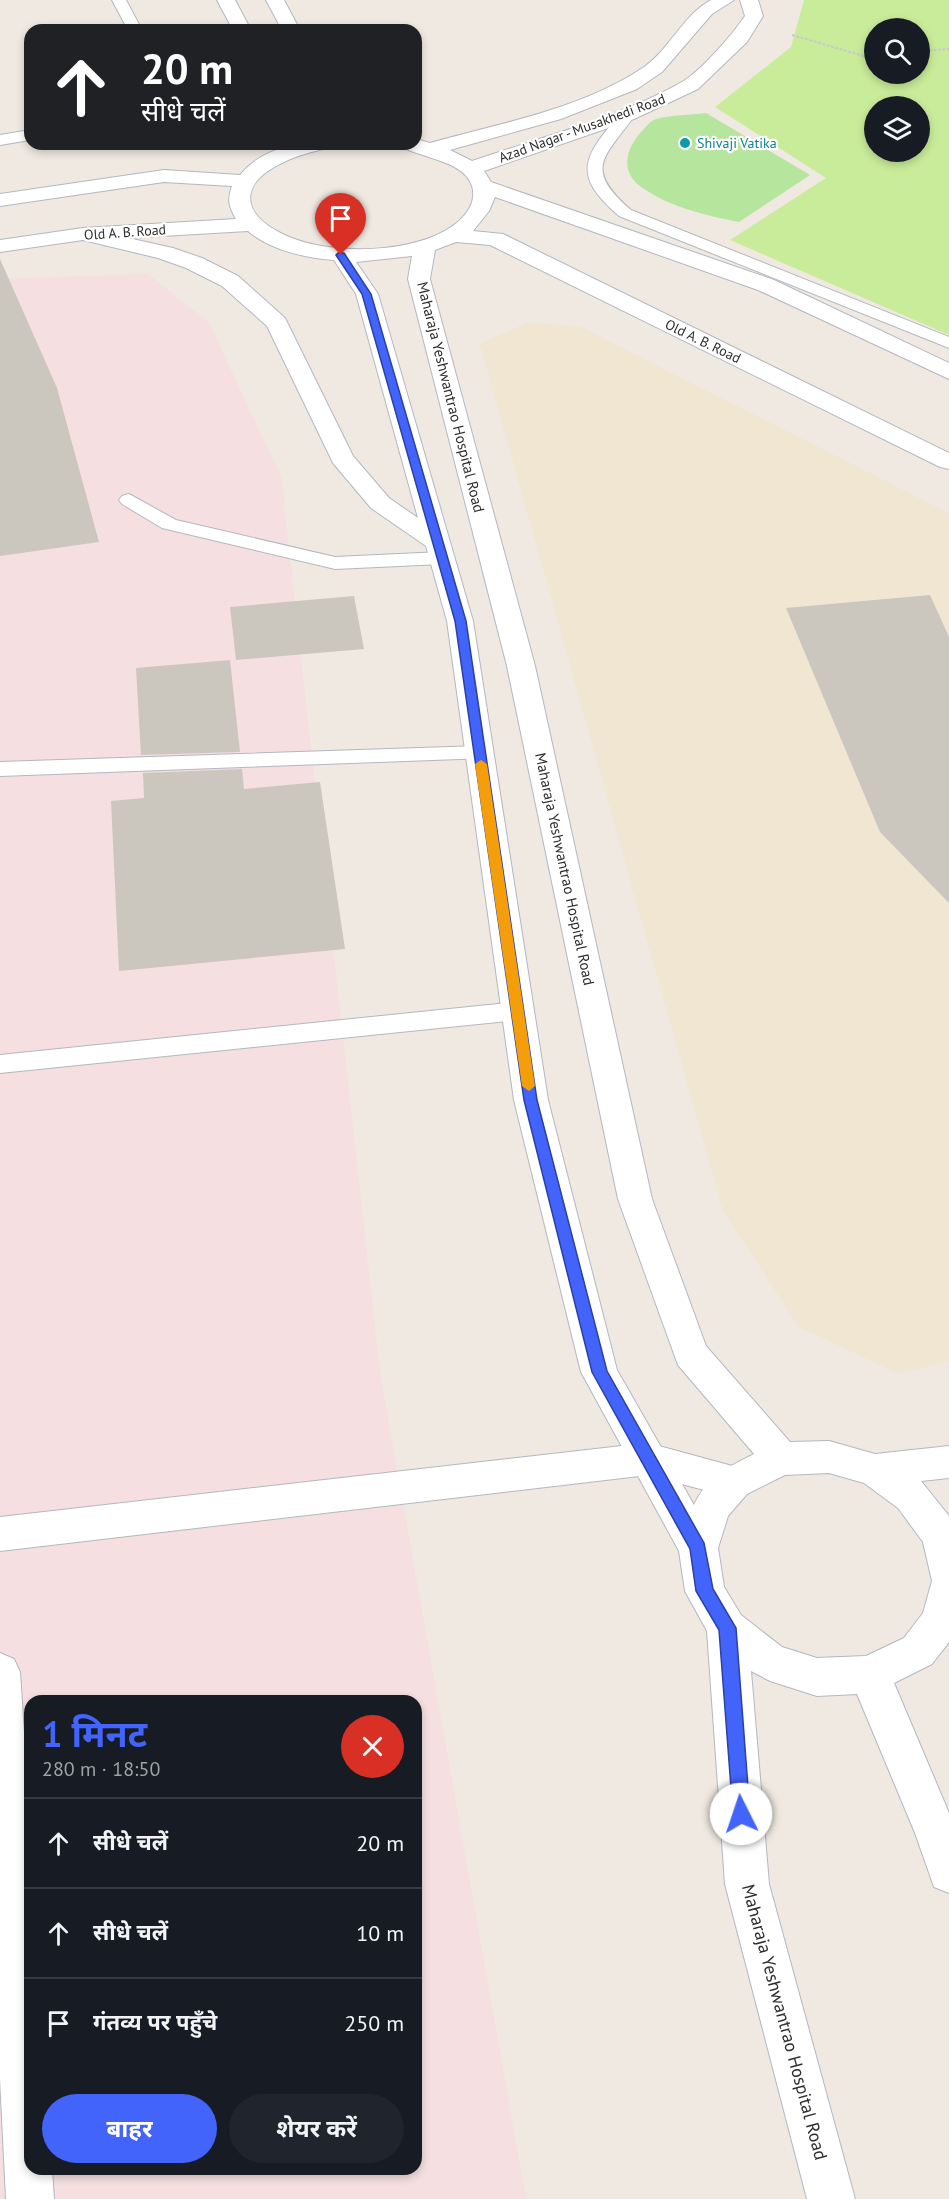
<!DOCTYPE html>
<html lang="hi">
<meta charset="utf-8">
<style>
body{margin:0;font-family:"PT Sans","Noto Sans Devanagari",sans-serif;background:#20242c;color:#f1f3f6;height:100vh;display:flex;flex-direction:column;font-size:22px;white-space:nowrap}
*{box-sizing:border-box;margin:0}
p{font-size:20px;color:#9ea1a6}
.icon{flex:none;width:33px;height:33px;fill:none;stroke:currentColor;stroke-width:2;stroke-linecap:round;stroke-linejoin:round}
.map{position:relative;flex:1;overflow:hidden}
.panel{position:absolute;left:24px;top:1695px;width:398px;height:480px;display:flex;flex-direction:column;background:#171b24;border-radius:18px;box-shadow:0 3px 9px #0003}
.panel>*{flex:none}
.banner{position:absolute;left:24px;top:24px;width:398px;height:126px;border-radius:18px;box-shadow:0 3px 9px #0003;background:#202124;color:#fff;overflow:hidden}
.buttons{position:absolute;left:864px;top:18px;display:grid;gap:12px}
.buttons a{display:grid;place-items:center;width:66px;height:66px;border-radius:50%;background:#171b24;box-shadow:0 3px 9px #0003;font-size:30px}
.pin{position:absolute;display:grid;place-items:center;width:51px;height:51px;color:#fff;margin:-62px -26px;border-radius:50% 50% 50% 0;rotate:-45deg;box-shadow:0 0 6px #0007}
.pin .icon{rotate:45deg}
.me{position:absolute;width:66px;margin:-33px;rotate:356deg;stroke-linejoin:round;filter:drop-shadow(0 0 4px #0008)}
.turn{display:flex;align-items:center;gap:21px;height:126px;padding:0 18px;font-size:27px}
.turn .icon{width:78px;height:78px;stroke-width:2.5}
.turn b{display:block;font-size:42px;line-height:51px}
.round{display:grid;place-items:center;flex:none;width:63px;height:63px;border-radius:32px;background:#20242c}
.headline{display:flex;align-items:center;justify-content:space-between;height:102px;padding:0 18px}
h1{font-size:36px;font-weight:700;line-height:45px;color:#4264fb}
.button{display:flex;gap:12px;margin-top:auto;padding:12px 18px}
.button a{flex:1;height:69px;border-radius:36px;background:#4264fb;color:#fff;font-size:24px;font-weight:700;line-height:69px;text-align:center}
.button a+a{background:#20242c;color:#f1f3f6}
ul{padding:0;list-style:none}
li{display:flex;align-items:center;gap:18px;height:90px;padding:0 18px;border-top:2px solid #363941}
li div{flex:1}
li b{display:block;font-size:22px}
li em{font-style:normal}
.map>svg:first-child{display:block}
.education{fill:#f0e6d1}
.medical{fill:#f5dfe0;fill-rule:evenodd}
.green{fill:#b6e59e}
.pitch{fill:#c9ec9a;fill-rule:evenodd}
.building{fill:#cbc7bf}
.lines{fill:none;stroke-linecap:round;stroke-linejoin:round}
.lane-casing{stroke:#b4b7c1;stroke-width:2}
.street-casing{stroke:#b4b7c1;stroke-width:2}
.secondary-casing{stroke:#b4b7c1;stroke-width:2}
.path{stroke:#c9c9c9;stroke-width:2;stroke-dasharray:3 1.5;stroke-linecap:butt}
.lane{fill:#fff;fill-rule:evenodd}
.street{fill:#fff;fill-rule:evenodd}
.secondary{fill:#fff;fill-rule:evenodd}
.route{fill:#4264fb;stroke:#2b41a3;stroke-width:1.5}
.slow{fill:#f59e0b}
.culture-dot{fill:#0f9aa8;stroke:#fff;stroke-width:2}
.labels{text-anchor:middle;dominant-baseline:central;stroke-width:4.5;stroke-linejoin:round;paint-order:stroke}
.far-street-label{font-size:14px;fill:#2e2e2e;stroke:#fff}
.far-culture-label{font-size:14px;fill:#0d838f;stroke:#fff;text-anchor:start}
.street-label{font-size:15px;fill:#2e2e2e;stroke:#fff}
.near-street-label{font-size:18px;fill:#2e2e2e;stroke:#fff}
</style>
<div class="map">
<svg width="949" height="2199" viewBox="0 0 949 2199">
<rect width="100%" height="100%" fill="#efe9e1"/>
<path class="education" d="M529,322l52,5 368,186v848l-50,13 -100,-47 -76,-116 -243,-867z"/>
<path class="medical" d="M148,274l61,49 72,153 99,897 146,826h-526v-1920zM30,1701h386v468h-386z"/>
<path class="green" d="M706,113l104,62 -71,47c-34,-7 -71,-15 -99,-36 -21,-16 -13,-39 2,-55 4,-4 8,-10 14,-12 15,-4 34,-4 50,-6z"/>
<path class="pitch" d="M804,0h145v335l-219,-95 96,-62 -111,-71 76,-60zM874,28h46v46h-46zM874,106h46v46h-46z"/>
<g class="building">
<path d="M0,259l57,129 42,154 -99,14z"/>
<path d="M930,595l19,42v266l-69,-71 -94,-224z"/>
<path d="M354,596l10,53 -128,11 -6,-53z"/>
<path d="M230,660l10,92 -99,3 -5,-87z"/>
<path d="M242,769l2,20 76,-7 25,167 -226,22 -8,-170 33,-3 -1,-25z"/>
</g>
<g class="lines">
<g class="lane-casing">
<g id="lane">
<path d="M112,0h14l16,30h-14z"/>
<path d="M627,110l8,5c-30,42 -53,53 -4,95l318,127v11l-330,-132c-49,-42 -35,-60 3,-104z"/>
<path d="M30,130v10l-30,5v-10z"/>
<path d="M129,494l47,26 159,37 107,-5 7,2 3,4 -3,4 -7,2 -107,5 -173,-41 -40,-24 -3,-4 3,-4z"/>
<path d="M479,746l8,2 3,5 -3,5 -487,18v-14z"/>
<path d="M518,1002l9,3 3,6 -3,6 -9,3 -518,53v-18z"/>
</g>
</g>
<g class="street-casing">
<g id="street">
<path d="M648,1443l99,27 6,12 -6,12 -13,4 -86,-23 -648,76v-34z"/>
<path d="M0,1653l14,6 6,13 10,151v346h22l2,30h-48l-6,-121z"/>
</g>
</g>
<g class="secondary-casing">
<g id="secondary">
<path d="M217,0h18l16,30h-18z"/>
<path d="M266,0h18l16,30h-18z"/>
<path d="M711,0h23l-22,14 -50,58 -25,17 -76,30 -111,31 22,11c70,-24 146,-43 210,-79 18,-10 51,-48 63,-66l-5,-16h18l5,16 -16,26 -49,47 -64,30 -150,52 7,11 283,98 175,83v16l-191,-89 -263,-93 -6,14 -16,20 30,3 446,219v16l-9,-2 -450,-222 -34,-3 -21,8 -5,29 105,387 117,533 54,147 84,96 39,-1 46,13 74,-8v32l-28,3 28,35v126l-17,22 -38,19 55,130v80l-15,-6 -19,-54 -58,-139 -40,2 -47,-15 -19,-10 18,213 86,315h-48l-82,-315 -18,-253 -22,-40 -6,-40 -98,-179 -67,-272 -67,-479 -21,-75 -55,-38 -38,-45 -66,-137 -45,-40 -36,-18 -28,-10 -75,-18 -83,12v-12l83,-12 153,-9c-7,-12 -9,-19 -4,-33l-68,-4 -164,24v-12l164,-24 76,5c24,-29 56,-31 90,-31l-3,4c-15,4 -29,7 -43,14 -48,22 -43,54 3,74 44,20 128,18 167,-11 12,-9 23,-23 18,-39 -8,-28 -63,-29 -72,-42h16v-5l14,4c71,-20 152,-34 214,-76 26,-18 39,-52 67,-67zM248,231c22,19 58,27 86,29l22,34 62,224 -29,-20 -36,-42 -68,-138 -47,-42 -36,-18 -29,-10 -45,-10zM412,256l-4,23 99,387 111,533 60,166 76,89c-26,13 -47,23 -60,51l-77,-135 -69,-270 -75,-479 -95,-327 -22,-32zM829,1473l35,10 34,25 25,34 9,39 -9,32 -19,25 -38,18 -49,2 -35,-11 -41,-32 -17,-28 -6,-39 10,-32 19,-22 38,-19z"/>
</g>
</g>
<g class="path">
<path d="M792,35l82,24"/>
<path d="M920,51l29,-2"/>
</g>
<use href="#lane" class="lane"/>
<use href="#street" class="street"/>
<use href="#secondary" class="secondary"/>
</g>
<path class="route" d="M338,253h6l27,41 95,327 71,479 70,271 97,172 9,46 23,39 14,186 -2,6 -7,3 -6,-3 -2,-6 -14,-184 -23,-39 -6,-42 -98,-177 -68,-272 -69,-479 -93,-327 -26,-39z"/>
<path class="slow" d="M481,760l6,4 48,322 -6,5 -7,-5 -47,-322z"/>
<circle class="culture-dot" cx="685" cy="143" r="6"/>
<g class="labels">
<g class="far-street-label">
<text transform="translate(582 128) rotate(-20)">Azad Nagar - Musakhedi Road</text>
<text transform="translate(125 232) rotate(-4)">Old A. B. Road</text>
<text transform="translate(703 341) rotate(26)">Old A. B. Road</text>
</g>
<g class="far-culture-label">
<text x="697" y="143">Shivaji Vatika</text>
</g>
<g class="street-label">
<text transform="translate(451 397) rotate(76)">Maharaja Yeshwantrao Hospital Road</text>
<text transform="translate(565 869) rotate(78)">Maharaja Yeshwantrao Hospital Road</text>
</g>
<g class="near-street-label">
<text transform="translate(785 2022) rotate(75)">Maharaja Yeshwantrao Hospital Road</text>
</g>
</g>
</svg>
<div class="buttons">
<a><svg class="icon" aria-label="search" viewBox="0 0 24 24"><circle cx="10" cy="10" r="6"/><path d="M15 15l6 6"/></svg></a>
<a><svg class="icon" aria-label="layers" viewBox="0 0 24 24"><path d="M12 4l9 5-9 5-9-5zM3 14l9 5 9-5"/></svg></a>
</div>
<div class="pin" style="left:341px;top:255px;background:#d93025"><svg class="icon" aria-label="arrive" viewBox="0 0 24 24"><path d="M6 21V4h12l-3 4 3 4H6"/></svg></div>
<svg class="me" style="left:741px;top:1814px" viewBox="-20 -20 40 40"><circle r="19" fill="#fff"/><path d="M0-13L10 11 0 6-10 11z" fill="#4264fb"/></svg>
<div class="banner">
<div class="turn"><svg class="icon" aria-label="ahead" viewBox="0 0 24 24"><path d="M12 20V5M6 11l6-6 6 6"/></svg><div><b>20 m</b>सीधे चलें</div></div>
</div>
<section class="panel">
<div class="headline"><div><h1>1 मिनट</h1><p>280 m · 18:50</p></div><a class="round" style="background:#d93025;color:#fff"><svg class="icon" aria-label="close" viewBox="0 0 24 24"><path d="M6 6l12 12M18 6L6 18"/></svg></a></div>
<ul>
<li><svg class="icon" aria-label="ahead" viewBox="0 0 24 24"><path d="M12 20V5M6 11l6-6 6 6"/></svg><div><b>सीधे चलें</b></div><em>20 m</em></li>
<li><svg class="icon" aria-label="ahead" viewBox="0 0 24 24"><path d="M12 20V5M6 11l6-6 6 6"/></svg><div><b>सीधे चलें</b></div><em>10 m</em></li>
<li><svg class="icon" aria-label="arrive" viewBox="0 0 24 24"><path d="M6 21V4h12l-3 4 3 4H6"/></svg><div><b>गंतव्य पर पहुँचे</b></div><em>250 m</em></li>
</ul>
<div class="button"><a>बाहर</a><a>शेयर करें</a></div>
</section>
</div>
